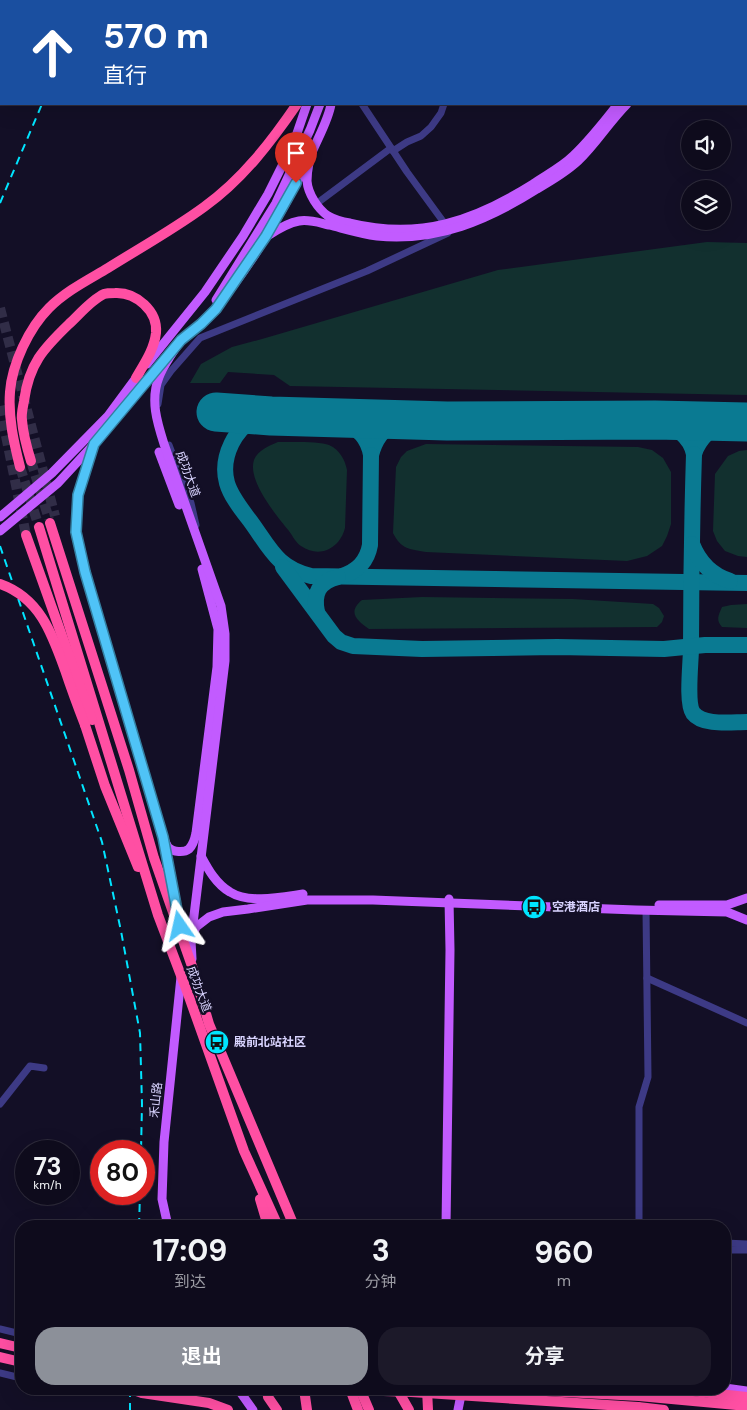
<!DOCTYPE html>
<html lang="zh">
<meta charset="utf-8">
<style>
body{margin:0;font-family:"DM Sans","Noto Sans SC",sans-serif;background:#1c1929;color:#f1f3f6;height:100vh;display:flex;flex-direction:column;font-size:19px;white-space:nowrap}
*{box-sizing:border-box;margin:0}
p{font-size:16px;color:#9b9ba3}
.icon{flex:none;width:28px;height:28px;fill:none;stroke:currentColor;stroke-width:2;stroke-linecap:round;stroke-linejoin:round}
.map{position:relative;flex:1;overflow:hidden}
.details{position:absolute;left:15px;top:1220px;width:716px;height:175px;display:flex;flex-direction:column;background:#0e0b1c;border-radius:20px;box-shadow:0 5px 20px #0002,0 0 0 1px #2e2b3b}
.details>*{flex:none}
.hud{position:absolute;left:0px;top:0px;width:748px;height:105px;box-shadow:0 5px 20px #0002,0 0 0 1px #2e2b3b;background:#1a4fa0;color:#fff;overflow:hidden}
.tools{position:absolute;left:681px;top:120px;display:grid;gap:10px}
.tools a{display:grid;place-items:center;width:50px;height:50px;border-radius:50%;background:#0e0b1c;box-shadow:0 5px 20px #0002,0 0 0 1px #2e2b3b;font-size:25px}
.speed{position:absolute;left:15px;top:1140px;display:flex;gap:10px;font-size:25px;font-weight:700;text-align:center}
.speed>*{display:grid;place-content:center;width:65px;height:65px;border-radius:50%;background:#0e0b1c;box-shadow:0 5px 20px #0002,0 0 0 1px #2e2b3b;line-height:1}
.speed small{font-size:12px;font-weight:400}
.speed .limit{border:8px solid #d22;background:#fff;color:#111}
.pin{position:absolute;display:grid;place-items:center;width:42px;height:42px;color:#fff;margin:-51px -21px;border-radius:50% 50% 50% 0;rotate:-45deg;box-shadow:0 0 5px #0007}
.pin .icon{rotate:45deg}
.me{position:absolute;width:55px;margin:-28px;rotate:349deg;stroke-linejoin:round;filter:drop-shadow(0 0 4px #0008)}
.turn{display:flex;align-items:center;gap:18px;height:105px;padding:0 20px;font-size:22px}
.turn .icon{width:65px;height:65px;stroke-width:2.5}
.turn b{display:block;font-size:35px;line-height:42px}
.eta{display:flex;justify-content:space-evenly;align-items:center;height:85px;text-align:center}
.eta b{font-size:30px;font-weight:700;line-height:35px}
.button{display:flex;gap:10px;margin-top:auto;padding:10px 20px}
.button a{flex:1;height:58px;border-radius:20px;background:#8c9099;color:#fff;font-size:20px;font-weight:700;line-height:58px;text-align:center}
.button a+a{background:#1c1929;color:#f1f3f6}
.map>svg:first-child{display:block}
.green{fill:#12302f}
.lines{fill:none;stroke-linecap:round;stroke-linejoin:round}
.taxiway{stroke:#0a7a92;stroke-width:16}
.runway{stroke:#0a7a92;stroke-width:39}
.highway-tunnel{stroke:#312d47;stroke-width:10;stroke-dasharray:10 5;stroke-linecap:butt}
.minor{stroke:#3d3a85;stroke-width:7}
.major{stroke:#c25bff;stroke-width:9}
.highway{stroke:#ff4fa3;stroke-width:10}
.rail{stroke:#00e5ff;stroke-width:2;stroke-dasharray:8 6;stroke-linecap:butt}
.highway-bridge{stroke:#ff4fa3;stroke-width:10}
.route-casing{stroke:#337fa1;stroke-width:12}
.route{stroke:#4fc3f7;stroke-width:9}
.labels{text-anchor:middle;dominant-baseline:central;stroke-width:5;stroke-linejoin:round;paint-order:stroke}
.street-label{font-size:12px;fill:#d9d4ff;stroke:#130f26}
.poi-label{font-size:12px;font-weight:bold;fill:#d9d4ff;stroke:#130f26;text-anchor:start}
</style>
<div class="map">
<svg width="747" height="1410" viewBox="0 0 747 1410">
<rect width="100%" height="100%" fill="#130f26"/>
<g class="green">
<path d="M707,242l40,1v152l-457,-9 -16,-11 -46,-3 -8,11h-30l11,-19 31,-17 30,-8 236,-69z"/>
<path d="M278,442c12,0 42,-1 51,3 11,5 16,15 18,25l-2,58c-5,20 -25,31 -44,18 -5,-3 -9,-11 -12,-15 -12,-15 -42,-50 -35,-71 4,-10 15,-14 24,-18z"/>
<path d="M426,444l212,3 14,3 11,8 8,14v52l-4,12 -5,10 -15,10 -20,5 -201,-9c-17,-3 -25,-3 -33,-19l3,-66 5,-10 6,-6z"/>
<path d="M747,450v107l-9,-1 -13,-5 -8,-10 -4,-10 2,-57 13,-18 11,-5z"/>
<path d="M422,597l151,2 80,5 6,4 5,8 -2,6 -5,5 -288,2c-12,-8 -22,-17 -7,-29z"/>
<path d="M747,604v24l-25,-1c-6,-7 -4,-11 0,-20l9,-2z"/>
</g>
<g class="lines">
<g class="taxiway">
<path d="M655,420c18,5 35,15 39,34 5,-16 18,-27 34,-33"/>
<path d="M447,421c-34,-1 -65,-8 -76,34 -6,-37 -46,-39 -76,-39 -11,0 -24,-2 -35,1 -25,8 -40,41 -33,66 4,14 15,27 24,39 19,26 26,46 60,54l436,7"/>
<path d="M694,454c-2,65 -3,129 -3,194 0,14 -5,55 2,65 10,13 38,9 54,9"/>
<path d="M692,544c7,18 19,31 38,37"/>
<path d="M283,567l51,69 7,6 12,4 69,3 135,-2 107,2 41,-4h42"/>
<path d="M342,576c15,-5 25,-14 28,-31l1,-90"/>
<path d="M317,612c-4,-19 2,-30 21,-35"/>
</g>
<path class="runway" d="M216,412l55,4 176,5 208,-1 92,2"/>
<g class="highway-tunnel">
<path d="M0,308l55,208"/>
<path d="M0,406l26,129"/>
<path d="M31,461l18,58"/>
<path d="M20,467l19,60"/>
</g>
<g class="minor">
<path d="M474,0v1"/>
<path d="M156,1l1,-1"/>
<path d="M697,1v-1"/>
<path d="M362,104l45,68 38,52"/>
<path d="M393,151l14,-9 14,-6 10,-9 10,-14 3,-9"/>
<path d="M316,204l75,-56"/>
<path d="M158,404l3,-19 10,-14 29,-33 167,-67 81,-38"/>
<path d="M169,445l22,58 5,22"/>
<path d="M647,978l100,45"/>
<path d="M0,1104l30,-38 14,2"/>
<path d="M639,1226v-119l9,-30 -2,-167"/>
<path d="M725,1243l22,1"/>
<path d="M725,1250h22"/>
<path d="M0,1329l21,5"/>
<path d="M0,1373l21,5"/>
</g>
<g class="major">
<path d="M332,1v-1"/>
<path d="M339,1l1,-1"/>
<path d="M356,1v-1"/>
<path d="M746,26h1"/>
<path d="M746,34l1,-1"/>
<path d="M309,163c-1,5 -2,12 -2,18 1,13 11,28 21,35 7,4 15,6 22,7 70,17 124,-2 183,-39 13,-9 29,-17 40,-28 17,-16 31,-34 45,-52"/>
<path d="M269,235c9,-6 19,-12 30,-14 10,-2 21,2 30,4 16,4 32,9 48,11 60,6 111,-16 160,-47 14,-8 29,-17 41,-28 18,-17 31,-39 49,-57"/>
<path d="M216,300l60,-97 34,-73 10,-26"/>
<path d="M147,364l58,-72 38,-56 25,-42 26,-52 13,-38"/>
<path d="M159,452l20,53"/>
<path d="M0,517l52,-44 56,-57 31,-42"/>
<path d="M0,531l58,-48 36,-39 70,-83"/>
<path d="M165,841c0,0 3,7 4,7 4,4 15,5 20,1 4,-4 6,-11 7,-16l21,-166 1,-38 -16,-60"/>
<path d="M201,856c7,13 15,28 29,36 19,12 52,5 73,2"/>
<path d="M659,905h68l20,-7"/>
<path d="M193,935l3,-8 13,-10 14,-5 25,-3 59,-9h66l263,10 91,2 20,8"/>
<path d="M192,959l-1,-19 34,-279v-27l-4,-28 -57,-162c-7,-22 -14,-44 -5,-67 3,-8 18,-33 24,-38 11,-11 24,-19 33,-31 39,-48 71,-103 97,-158 6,-14 16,-32 18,-46"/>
<path d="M168,1226l-6,-27 2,-57 17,-165"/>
<path d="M446,1226l4,-276 -1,-51"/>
<path d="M725,1388l22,3"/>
<path d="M238,1389l15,21"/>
<path d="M458,1410l4,-20 1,-1"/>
</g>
<g class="highway">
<path d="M94,444l-16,51 -2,37 9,40 78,265 14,71"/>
<path d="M31,461c-4,-13 -8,-27 -9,-41 -1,-6 1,-13 2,-19 5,-37 19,-52 45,-77 10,-9 22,-24 35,-30 3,-1 7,-1 11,-1 21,-1 43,18 41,40 -2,17 -12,31 -20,45"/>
<path d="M20,467c-6,-24 -12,-49 -10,-75 2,-28 19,-64 39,-84 17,-17 39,-28 59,-40 32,-20 66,-39 96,-61 38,-27 67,-65 93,-103"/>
<path d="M50,523l79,247 25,88 39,111 16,55 85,202"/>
<path d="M39,527l119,388 30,79 56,157 34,75"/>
<path d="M26,535l66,185"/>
<path d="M85,725l20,61 33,81"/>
<path d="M260,1199l8,27"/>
<path d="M0,1343l21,5"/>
<path d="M0,1357l21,5"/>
<path d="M267,1389l1,8 9,13"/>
<path d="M304,1389l3,21"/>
<path d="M310,1389h19"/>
<path d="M350,1389l8,21"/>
<path d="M360,1389l9,21"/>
<path d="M397,1389l12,21"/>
<path d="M509,1389l130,7 108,10"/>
<path d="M672,1389l75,8"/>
<path d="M638,1407l26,3"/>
</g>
<g class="rail">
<path d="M82,1l1,-1"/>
<path d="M0,203l42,-99"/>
<path d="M0,546l102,296 19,89 19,102 2,71 -1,47"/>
<path d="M139,1226l1,-32"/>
<path d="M130,1389v21"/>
</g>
<g class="highway-bridge">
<path d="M0,584c40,14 52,50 65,86 6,18 13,37 20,55"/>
<path d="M131,1389l11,4 67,10 19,7"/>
<path d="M329,1389l82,3 227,15"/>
<path d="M427,1389l1,21"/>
</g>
</g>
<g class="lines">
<g class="route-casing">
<path id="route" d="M180,926l-17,-89 -78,-265 -9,-40 2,-37 16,-51 87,-104 20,-16 15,-15 50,-73 30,-53"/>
</g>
<use href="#route" class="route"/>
</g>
<defs>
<g id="bus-disc" transform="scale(1.25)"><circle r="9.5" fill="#00e5ff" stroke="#130f26"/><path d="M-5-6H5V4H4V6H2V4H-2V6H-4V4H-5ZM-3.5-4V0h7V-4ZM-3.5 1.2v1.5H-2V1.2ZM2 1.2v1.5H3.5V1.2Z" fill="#111"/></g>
</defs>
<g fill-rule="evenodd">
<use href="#bus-disc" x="534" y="907"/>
<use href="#bus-disc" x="217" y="1042"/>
</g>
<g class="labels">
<g class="street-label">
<text transform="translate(188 474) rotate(70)">成功大道</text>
<text transform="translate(199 989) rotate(69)">成功大道</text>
<text transform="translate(156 1100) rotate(-84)">禾山路</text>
</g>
<g class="poi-label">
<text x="552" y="907">空港酒店</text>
<text x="234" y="1042">殿前北站社区</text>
</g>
</g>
</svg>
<div class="tools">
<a><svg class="icon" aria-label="sound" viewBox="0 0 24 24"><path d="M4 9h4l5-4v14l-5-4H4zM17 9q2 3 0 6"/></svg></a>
<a><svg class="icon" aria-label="layers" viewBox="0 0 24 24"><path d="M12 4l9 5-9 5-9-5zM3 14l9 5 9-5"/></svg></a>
</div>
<div class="speed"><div>73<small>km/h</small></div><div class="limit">80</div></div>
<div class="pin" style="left:296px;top:183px;background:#d93025"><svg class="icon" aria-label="arrive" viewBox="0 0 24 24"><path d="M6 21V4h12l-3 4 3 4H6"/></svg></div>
<svg class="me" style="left:180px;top:926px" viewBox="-20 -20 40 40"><path d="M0-17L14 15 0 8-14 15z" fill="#4fc3f7" stroke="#fff" stroke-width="4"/></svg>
<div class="hud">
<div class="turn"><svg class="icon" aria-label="ahead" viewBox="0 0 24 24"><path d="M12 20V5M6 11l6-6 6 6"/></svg><div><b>570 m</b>直行</div></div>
</div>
<section class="details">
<div class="eta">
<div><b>17:09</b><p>到达</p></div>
<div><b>3</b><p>分钟</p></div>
<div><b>960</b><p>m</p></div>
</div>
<div class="button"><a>退出</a><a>分享</a></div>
</section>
</div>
